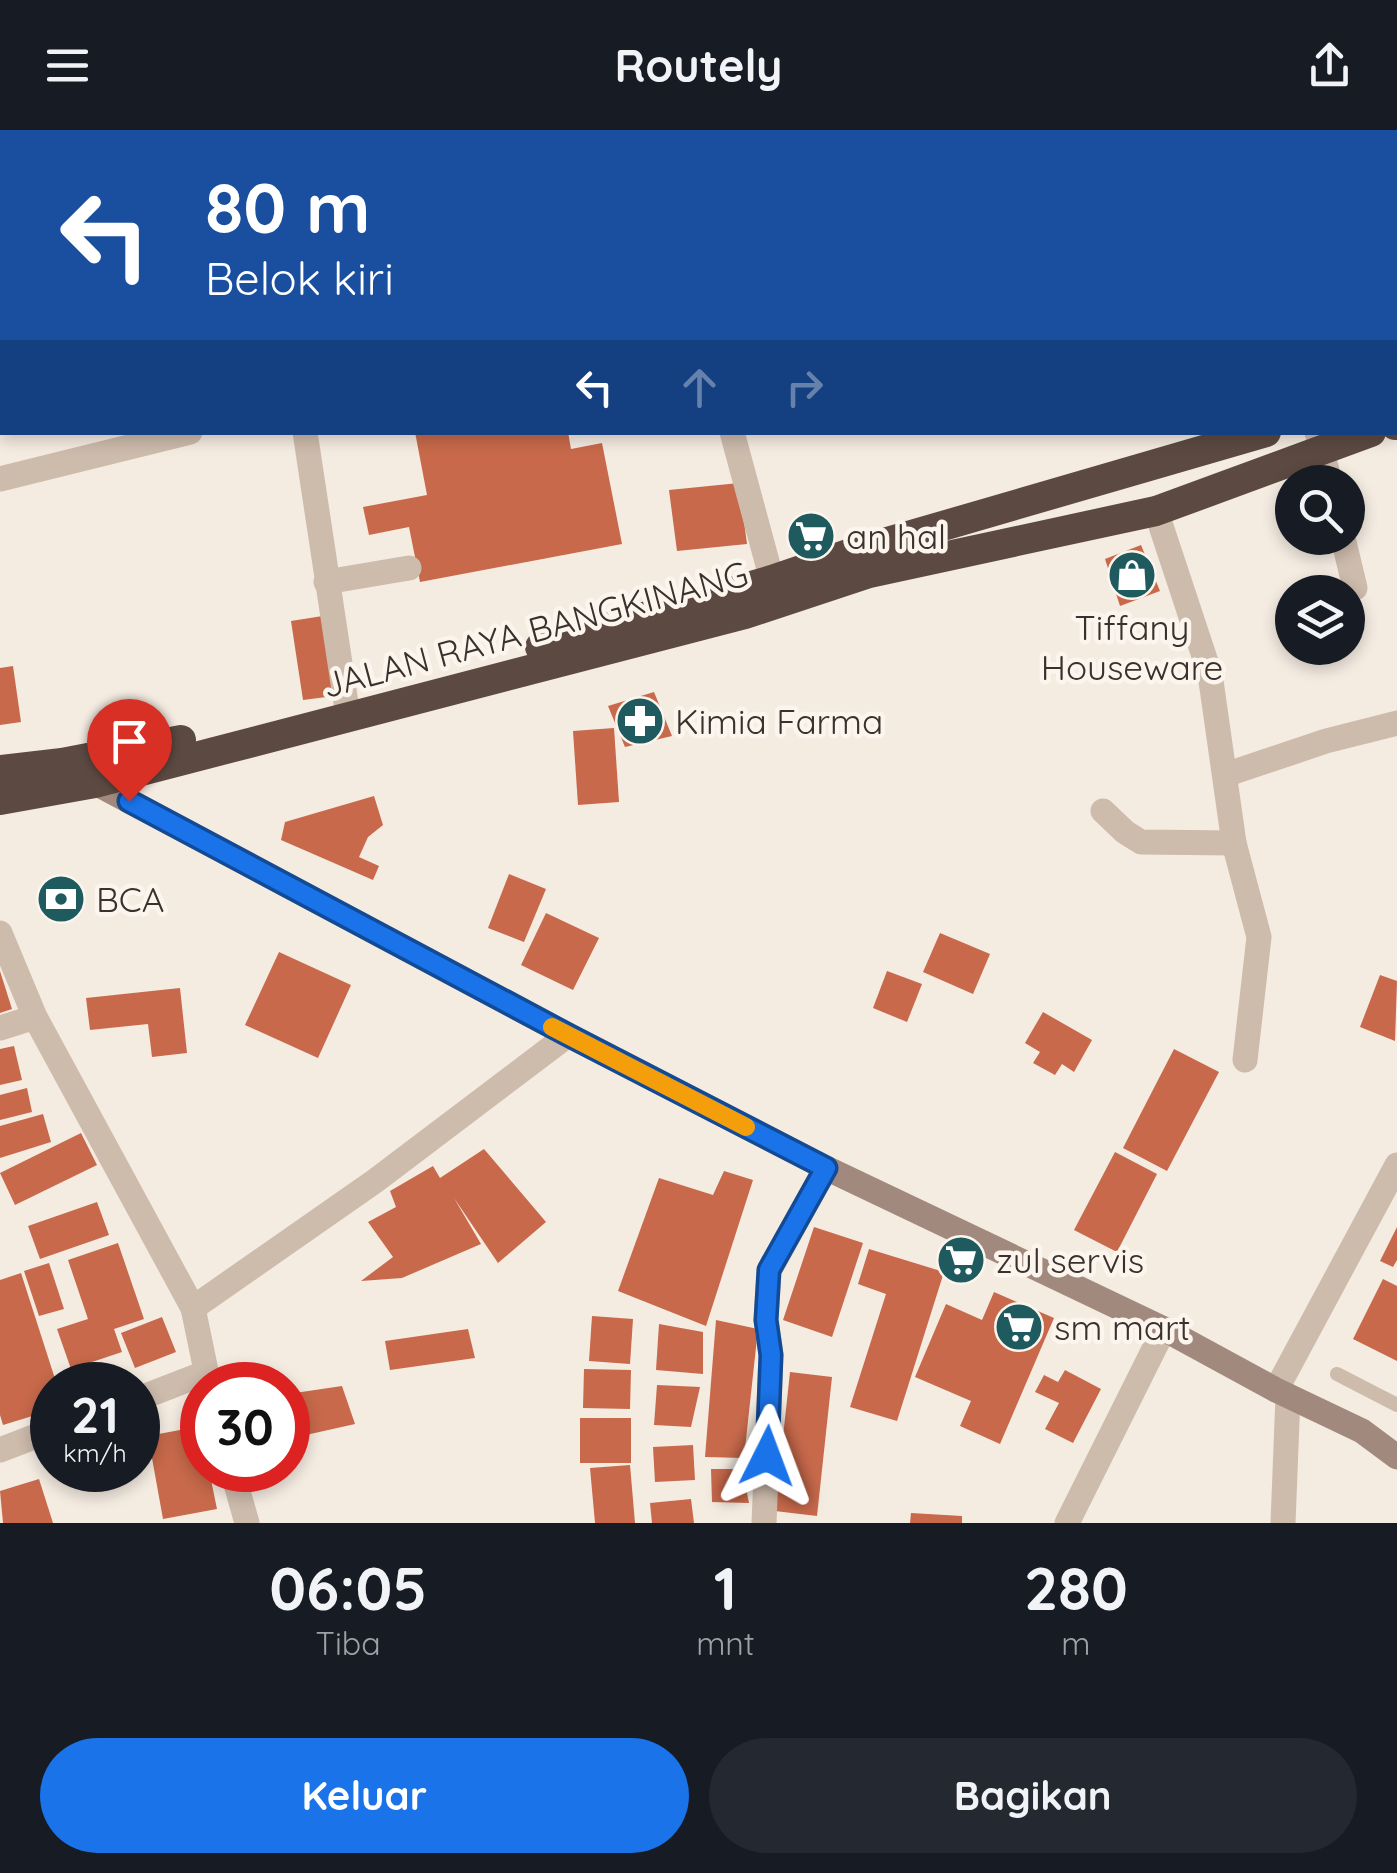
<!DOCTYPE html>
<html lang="id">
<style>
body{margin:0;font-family:Quicksand,sans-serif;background:#242831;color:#f1f3f6;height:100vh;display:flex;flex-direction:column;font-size:38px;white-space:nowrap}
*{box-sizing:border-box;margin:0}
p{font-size:32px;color:#9ea1a6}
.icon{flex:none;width:55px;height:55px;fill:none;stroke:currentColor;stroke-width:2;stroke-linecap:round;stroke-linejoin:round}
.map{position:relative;height:1393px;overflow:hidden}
.sheet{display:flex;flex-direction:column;background:#171b24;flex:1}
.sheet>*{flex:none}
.top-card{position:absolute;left:0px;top:0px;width:1398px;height:305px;box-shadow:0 5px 15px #0003;background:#1a4fa0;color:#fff;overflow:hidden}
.fabs{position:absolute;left:1275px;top:335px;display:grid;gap:20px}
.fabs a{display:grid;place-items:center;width:90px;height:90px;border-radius:50%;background:#171b24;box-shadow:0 5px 15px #0003;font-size:50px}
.speed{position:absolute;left:30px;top:1232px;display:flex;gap:20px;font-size:50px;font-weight:700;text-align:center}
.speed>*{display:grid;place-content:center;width:130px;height:130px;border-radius:50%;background:#171b24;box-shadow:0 5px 15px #0003;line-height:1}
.speed small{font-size:25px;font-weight:400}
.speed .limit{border:15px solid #d22;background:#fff;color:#111}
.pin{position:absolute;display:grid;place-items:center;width:85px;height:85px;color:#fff;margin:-102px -42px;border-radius:50% 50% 50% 0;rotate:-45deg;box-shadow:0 0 10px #0007}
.pin .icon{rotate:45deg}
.me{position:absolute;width:110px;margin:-55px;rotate:3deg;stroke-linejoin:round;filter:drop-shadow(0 0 8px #0008)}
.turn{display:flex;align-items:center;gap:35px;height:210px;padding:0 40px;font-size:45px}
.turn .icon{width:130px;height:130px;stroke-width:2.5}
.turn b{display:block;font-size:70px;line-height:85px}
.lanes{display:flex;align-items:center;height:95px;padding:0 40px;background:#0003;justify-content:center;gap:50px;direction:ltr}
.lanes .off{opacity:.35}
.eta{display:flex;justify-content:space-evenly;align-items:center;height:170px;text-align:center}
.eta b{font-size:60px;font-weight:700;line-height:70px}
.primary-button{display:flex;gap:20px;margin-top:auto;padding:20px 40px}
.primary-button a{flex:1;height:115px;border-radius:60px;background:#1a73e8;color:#fff;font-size:40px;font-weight:700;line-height:115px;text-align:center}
.primary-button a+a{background:#242831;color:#f1f3f6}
header{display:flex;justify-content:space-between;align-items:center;height:130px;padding:0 40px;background:#171b24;font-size:45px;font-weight:700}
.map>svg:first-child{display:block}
.building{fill:#c8694b}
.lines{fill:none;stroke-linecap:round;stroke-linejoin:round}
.lane{stroke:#cdbbac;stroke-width:14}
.street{stroke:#cdbbac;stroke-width:25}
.secondary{stroke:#a18a7d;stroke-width:25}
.highway{stroke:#5c4a42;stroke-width:30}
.route-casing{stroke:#114b97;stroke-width:25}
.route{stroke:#1a73e8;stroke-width:18}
.slow{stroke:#f59e0b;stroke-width:18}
.labels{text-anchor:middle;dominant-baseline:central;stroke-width:9;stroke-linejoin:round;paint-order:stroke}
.poi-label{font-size:35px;fill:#3b302b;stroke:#fbf5ee;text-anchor:start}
.street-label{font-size:35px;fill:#3b302b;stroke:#fbf5ee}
</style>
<header><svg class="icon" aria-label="menu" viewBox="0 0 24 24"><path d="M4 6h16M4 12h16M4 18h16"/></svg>Routely<svg class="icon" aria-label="share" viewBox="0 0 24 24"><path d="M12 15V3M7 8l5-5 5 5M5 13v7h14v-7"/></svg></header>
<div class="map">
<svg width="1397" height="1393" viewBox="0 0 1397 1393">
<rect width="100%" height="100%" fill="#f4ebe1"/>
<g class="building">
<path d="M415,302h153l3,17 31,-6 20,101 -202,38 -11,-55 -40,8 -6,-28 64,-12z"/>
<path d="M739,353l8,61 -70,7 -8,-61z"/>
<path d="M1141,415l19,46 -40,15 -15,-47z"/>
<path d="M329,485l13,80 -39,5 -12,-79z"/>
<path d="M13,536l8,56 -21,3v-57z"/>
<path d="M654,562l18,44 -47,11 -17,-41z"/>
<path d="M614,598l5,74 -41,3 -5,-74z"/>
<path d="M374,666l9,29 -15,12 -9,20 20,9 -6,14 -92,-40 4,-18z"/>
<path d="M509,744l37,15 -22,53 -36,-14z"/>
<path d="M546,783l53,25 -26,52 -52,-25z"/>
<path d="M940,803l50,21 -17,40 -50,-22z"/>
<path d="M279,822l72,33 -33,73 -73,-33z"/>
<path d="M0,841l12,38 -12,4z"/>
<path d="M887,841l35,13 -15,38 -34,-14z"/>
<path d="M1380,845l17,6 -2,60 -35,-14z"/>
<path d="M180,858l7,65 -35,4 -4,-33 -58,6 -4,-32z"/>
<path d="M1043,882l49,28 -18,32 -12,-8 -7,11 -22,-12 7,-11 -15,-9z"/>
<path d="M14,916l8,34 -22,5v-36z"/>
<path d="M1174,919l45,23 -52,99 -44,-23z"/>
<path d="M27,958l5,24 -32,8v-25z"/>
<path d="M43,984l8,28 -51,16v-32z"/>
<path d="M81,1003l16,32 -82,40 -15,-32z"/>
<path d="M484,1019l62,73 -48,41 -44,-65 27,46 -79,34 -41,3 32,-24 -25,-35 28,-15 -6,-16 43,-25 7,12z"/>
<path d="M1115,1022l42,22 -40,78 -43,-22z"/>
<path d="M724,1041l29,9 -47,146 -88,-35 41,-113 54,17z"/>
<path d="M97,1072l12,33 -69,24 -12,-33z"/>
<path d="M814,1097l49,16 -31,94 -49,-17z"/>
<path d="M1397,1097v33l-4,7 -13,-6z"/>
<path d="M118,1113l26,76 -30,10 8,23 -51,17 -14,-40 31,-10 -20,-59z"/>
<path d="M869,1119l75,23 -47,149 -47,-14 36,-113 -28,-10z"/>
<path d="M49,1133l15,46 -25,7 -15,-45z"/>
<path d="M21,1143l36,112h-5v25l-49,15 -3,-10v-135z"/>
<path d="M1383,1149l14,7v75l-44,-22z"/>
<path d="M994,1162l60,26 -54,126 -40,-18 11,-25 -56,-24 31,-73 36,16z"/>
<path d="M592,1186l41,3 -3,45 -41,-3z"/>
<path d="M162,1187l14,35 -41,16 -14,-35z"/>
<path d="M716,1190l42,9 -14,129 -39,-1z"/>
<path d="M659,1194l44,8v42l-47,-4z"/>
<path d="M468,1199l7,29 -85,12 -5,-29z"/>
<path d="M584,1239l47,1 -1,39 -47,-1z"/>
<path d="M1065,1240l36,19 -28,54 -28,-14 14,-26 -24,-11 9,-17 14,7z"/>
<path d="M790,1242l42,5 -15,139 -42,-5z"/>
<path d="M657,1255l43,2 -9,40 -37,-2z"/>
<path d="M342,1256l13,38 -67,15v-45z"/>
<rect x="580" y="1288" width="51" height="45"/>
<path d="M201,1296l1,44h7l8,39 -54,10 -15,-83z"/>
<path d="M693,1315l2,35 -40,2 -2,-35z"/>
<path d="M630,1335l5,58h-40l-5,-55z"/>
<path d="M711,1339h31l7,34 -37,-1z"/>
<path d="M39,1349l14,44h-50l-3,-32z"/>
<path d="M691,1369l3,24h-42l-2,-20z"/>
<path d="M911,1383l51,3v7h-52z"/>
</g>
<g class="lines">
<path class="lane" d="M1337,1244l60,31"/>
<g class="street">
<path d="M23,0l1,2"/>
<path d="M366,0l1,2"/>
<path d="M1266,0l2,2"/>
<path d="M1077,2l1,-2"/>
<path d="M1395,77h2"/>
<path d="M0,150h2"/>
<path d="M1395,183l2,3"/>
<path d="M305,302l41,271"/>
<path d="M732,302l40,148"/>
<path d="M1317,302l13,50"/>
<path d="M0,349l190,-47"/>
<path d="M1156,381l54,163 24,169 25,94 -14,123"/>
<path d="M1343,408l12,50"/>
<path d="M326,452l83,-14"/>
<path d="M1225,645l101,-34 71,-18"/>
<path d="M1103,681l22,21 16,10 93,1"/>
<path d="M0,803l35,84 158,291 16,77"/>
<path d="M0,898l35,-11"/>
<path d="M193,1178l182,-127 193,-146"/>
<path d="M1276,1260l121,-225"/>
<path d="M138,1269l67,-26"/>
<path d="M0,1320l52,-20"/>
<path d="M232,1340l15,53"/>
<path d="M764,1393l7,-168 -5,-35 3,-49 57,-103"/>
<path d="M1067,1393l97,-194"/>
<path d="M1283,1393l5,-127"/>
</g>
<path class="secondary" d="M84,647l484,258 258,133 338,161 112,61 86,41 35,26"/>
<g class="highway">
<path d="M1395,251l2,-1"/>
<path d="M1395,295l2,-1"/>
<path d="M540,517l232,-67 88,-30 406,-118"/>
<path d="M0,640l62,-7 119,-23"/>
<path d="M0,670l95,-17 650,-169 124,-41 287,-62 215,-79"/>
</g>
</g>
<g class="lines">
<g class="route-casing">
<path id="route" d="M129,671l439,234 258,133 -57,102 -3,50 5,35 -4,101"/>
</g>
<use href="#route" class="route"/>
<path class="slow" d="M552,897l194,100"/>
</g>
<defs>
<g id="supermarket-disc" transform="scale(2.5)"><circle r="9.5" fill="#1f5a5e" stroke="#fbf5ee"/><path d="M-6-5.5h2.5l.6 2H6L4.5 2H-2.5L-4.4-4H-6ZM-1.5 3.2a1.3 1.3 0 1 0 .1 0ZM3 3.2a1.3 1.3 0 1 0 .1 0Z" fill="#fff"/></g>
<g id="shop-disc" transform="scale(2.5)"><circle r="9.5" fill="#1f5a5e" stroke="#fbf5ee"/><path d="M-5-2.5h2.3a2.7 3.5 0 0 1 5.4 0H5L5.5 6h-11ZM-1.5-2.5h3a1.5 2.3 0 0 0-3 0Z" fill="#fff"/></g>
<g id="pharmacy-disc" transform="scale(2.5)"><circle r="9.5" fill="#1f5a5e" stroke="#fbf5ee"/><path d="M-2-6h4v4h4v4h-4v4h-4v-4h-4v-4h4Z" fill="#fff"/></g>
<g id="bank-disc" transform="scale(2.5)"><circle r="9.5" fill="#1f5a5e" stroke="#fbf5ee"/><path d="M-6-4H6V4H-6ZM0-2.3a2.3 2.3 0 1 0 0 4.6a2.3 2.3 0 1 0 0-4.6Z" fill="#fff"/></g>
</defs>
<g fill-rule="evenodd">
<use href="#supermarket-disc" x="811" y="406"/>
<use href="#shop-disc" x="1132" y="445"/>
<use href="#pharmacy-disc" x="640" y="591"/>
<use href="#bank-disc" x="61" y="769"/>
<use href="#supermarket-disc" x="961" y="1130"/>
<use href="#supermarket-disc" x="1019" y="1197"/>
</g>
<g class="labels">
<g class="poi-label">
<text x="846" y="406">an hal</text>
<text x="1132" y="497" text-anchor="middle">Tiffany<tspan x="1132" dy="40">Houseware</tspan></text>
<text x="675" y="591">Kimia Farma</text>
<text x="96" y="769">BCA</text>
<text x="996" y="1130">zul servis</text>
<text x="1054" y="1197">sm mart</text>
</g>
<g class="street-label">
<text transform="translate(535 499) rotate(-15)">JALAN RAYA BANGKINANG</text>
</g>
</g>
</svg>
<div class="fabs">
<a><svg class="icon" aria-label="search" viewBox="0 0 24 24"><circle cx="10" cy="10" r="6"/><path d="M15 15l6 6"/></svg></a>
<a><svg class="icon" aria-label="layers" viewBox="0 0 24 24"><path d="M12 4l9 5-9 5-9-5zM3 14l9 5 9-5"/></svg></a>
</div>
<div class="speed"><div>21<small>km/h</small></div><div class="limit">30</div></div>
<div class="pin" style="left:129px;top:671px;background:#d93025"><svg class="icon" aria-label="arrive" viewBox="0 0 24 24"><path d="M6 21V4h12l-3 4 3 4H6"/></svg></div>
<svg class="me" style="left:767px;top:1326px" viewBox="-20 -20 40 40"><path d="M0-17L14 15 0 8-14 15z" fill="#1a73e8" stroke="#fff" stroke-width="4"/></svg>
<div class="top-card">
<div class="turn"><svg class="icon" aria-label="left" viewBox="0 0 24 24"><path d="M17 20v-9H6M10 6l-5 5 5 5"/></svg><div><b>80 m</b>Belok kiri</div></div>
<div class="lanes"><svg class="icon" aria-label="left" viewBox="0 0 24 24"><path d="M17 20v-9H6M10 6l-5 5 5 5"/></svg><svg class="icon off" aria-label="ahead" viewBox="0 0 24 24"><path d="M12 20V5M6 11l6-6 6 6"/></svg><svg class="icon off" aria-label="right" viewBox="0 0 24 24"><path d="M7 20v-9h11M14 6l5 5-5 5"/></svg></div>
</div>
</div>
<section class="sheet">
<div class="eta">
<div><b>06:05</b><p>Tiba</p></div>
<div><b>1</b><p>mnt</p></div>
<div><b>280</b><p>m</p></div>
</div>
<div class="primary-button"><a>Keluar</a><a>Bagikan</a></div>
</section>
